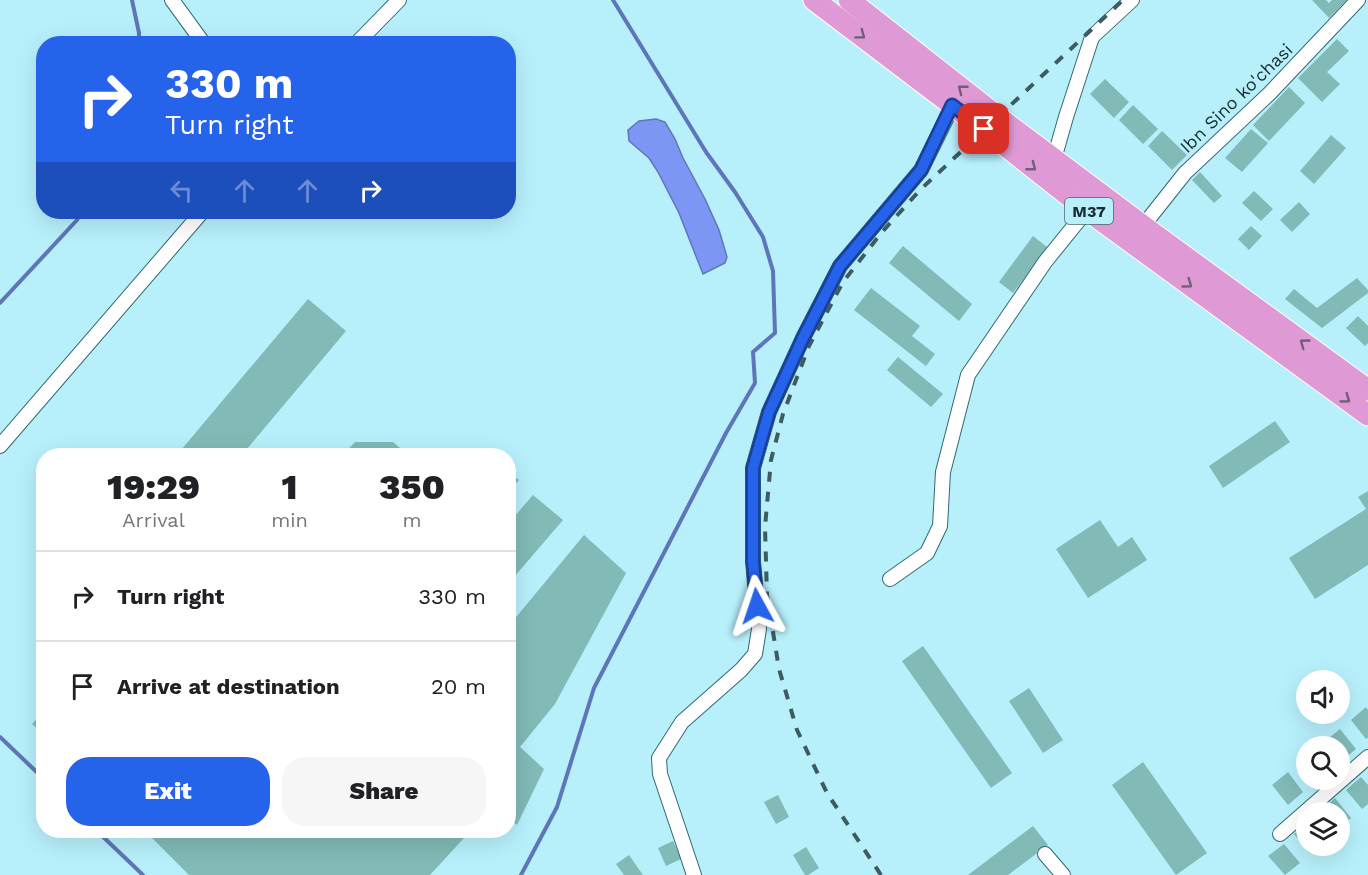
<!DOCTYPE html>
<style>
body{margin:0;font-family:"Work Sans",sans-serif;background:#f6f6f6;color:#202124;height:100vh;display:flex;flex-direction:column;font-size:22px;white-space:nowrap}
*{box-sizing:border-box;margin:0}
p{font-size:20px;color:#757577}
.icon{flex:none;width:33px;height:33px;fill:none;stroke:currentColor;stroke-width:2;stroke-linecap:round;stroke-linejoin:round}
.map{position:relative;flex:1;overflow:hidden}
.panel{position:absolute;left:36px;top:448px;width:480px;height:390px;display:flex;flex-direction:column;background:#fff;border-radius:24px;box-shadow:0 6px 24px #0002}
.panel>*{flex:none}
.hud{position:absolute;left:36px;top:36px;width:480px;height:183px;border-radius:24px;box-shadow:0 6px 24px #0002;background:#2563eb;color:#fff;overflow:hidden}
.tools{position:absolute;left:1296px;top:670px;display:grid;gap:12px}
.tools a{display:grid;place-items:center;width:54px;height:54px;border-radius:50%;background:#fff;box-shadow:0 6px 24px #0002;font-size:30px}
.pin{position:absolute;display:grid;place-items:center;width:51px;height:51px;color:#fff;margin:-26px;border-radius:12px;box-shadow:0 3px 9px #0006}
.me{position:absolute;width:66px;margin:-33px;rotate:355deg;stroke-linejoin:round;filter:drop-shadow(0 0 4px #0008)}
.turn{display:flex;align-items:center;gap:21px;height:126px;padding:0 30px;font-size:27px}
.turn .icon{width:78px;height:78px;stroke-width:2.5}
.turn b{display:block;font-size:42px;line-height:51px}
.lanes{display:flex;align-items:center;height:57px;padding:0 30px;background:#0003;justify-content:center;gap:30px;direction:ltr}
.lanes .off{opacity:.35}
.eta{display:flex;justify-content:space-evenly;align-items:center;height:102px;text-align:center}
.eta b{font-size:36px;font-weight:800;line-height:42px}
.cta{display:flex;gap:12px;margin-top:auto;padding:12px 30px}
.cta a{flex:1;height:69px;border-radius:24px;background:#2563eb;color:#fff;font-size:24px;font-weight:800;line-height:69px;text-align:center}
.cta a+a{background:#f6f6f6;color:#202124}
ul{padding:0;list-style:none}
li{display:flex;align-items:center;gap:18px;height:90px;padding:0 30px;border-top:2px solid #e0e0e0}
li div{flex:1}
li b{display:block;font-size:22px}
li em{font-style:normal}
.map>svg:first-child{display:block}
.water{fill:#7d96f3;stroke:#5e76b9;stroke-width:1.5}
.lines{fill:none;stroke-linecap:round;stroke-linejoin:round}
.stream{stroke:#5e76b9;stroke-width:4}
.building{fill:#81bab7}
.minor-casing{stroke:#326873;stroke-width:16}
.highway-casing{stroke:#fff;stroke-width:23}
.minor{stroke:#fff;stroke-width:14}
.highway{stroke:#df9ad6;stroke-width:21}
.rail{stroke:#3d5b61;stroke-width:4;stroke-dasharray:10 10;stroke-linecap:butt}
.oneway{stroke:#715e7b}
.route-casing{stroke:#184099;stroke-width:15}
.route{stroke:#2563eb;stroke-width:10}
.labels{text-anchor:middle;dominant-baseline:central;stroke-width:5;stroke-linejoin:round;paint-order:stroke}
.shield{fill:#b7f0fb;stroke:#47686e;stroke-width:1.5}
.shield-label{font-size:16px;font-weight:bold;fill:#172d31}
.street-label{font-size:18px;fill:#172d31;stroke:#b7f0fb}
</style>
<div class="map">
<svg width="1368" height="875" viewBox="0 0 1368 875">
<rect width="100%" height="100%" fill="#b7f0fb"/>
<path class="water" d="M656,119l9,3 10,17 8,19 22,41 14,31 8,27 -2,6 -22,11 -24,-61 -21,-41 -9,-14 -20,-17 -1,-11 11,-9z"/>
<g class="lines">
<g class="stream">
<path d="M132,0l7,33v11"/>
<path d="M0,303l77,-83 4,-8"/>
<path d="M0,737l44,42"/>
<path d="M97,831l46,44"/>
<path d="M521,875l36,-68 37,-119 132,-255 29,-50 -2,-31 22,-19 -2,-62 -10,-34 -28,-45 -29,-40 -93,-152"/>
</g>
</g>
<g class="building">
<path d="M1312,0h14l3,3 3,-3h15l-18,18z"/>
<path d="M1337,39l12,12 -22,21 13,12 -18,18 -24,-24z"/>
<path d="M1105,79l24,23 -15,16 -24,-24z"/>
<path d="M1289,87l16,16 -36,38 -16,-16z"/>
<path d="M1133,105l25,24 -15,15 -24,-24z"/>
<path d="M1251,129l17,14 -26,29 -17,-14z"/>
<path d="M1162,131l25,24 -15,15 -24,-24z"/>
<path d="M1331,135l15,13 -32,36 -14,-13z"/>
<path d="M1200,172l22,24 -8,7 -22,-23z"/>
<path d="M1254,191l19,18 -12,12 -19,-18z"/>
<path d="M1299,202l11,12 -18,18 -12,-12z"/>
<path d="M1251,226l11,10 -13,14 -11,-11z"/>
<path d="M1033,236l14,11 -34,46 -14,-11z"/>
<path d="M903,246l69,58 -13,17 -70,-58z"/>
<path d="M1357,278l11,12v3l-46,35 -37,-29 9,-10 23,19z"/>
<path d="M871,288l49,38 -8,10 23,18 -9,12 -72,-56z"/>
<path d="M308,299l38,32 -105,125h-65z"/>
<path d="M1358,316l10,10v17l-3,3 -19,-18z"/>
<path d="M898,357l45,37 -12,13 -44,-37z"/>
<path d="M1275,421l15,21 -67,46 -14,-22z"/>
<path d="M355,442h38l16,14h-67z"/>
<path d="M508,471l11,9 -11,13z"/>
<path d="M1368,491v74l-53,34 -26,-41 77,-49 -8,-12z"/>
<path d="M533,495l30,25 -55,64v-60z"/>
<path d="M1100,520l18,27 14,-10 15,23 -59,38 -32,-49z"/>
<path d="M584,535l42,38 -71,131 -35,43 24,22 -27,56 -9,-7v-191z"/>
<path d="M923,646l89,127 -21,15 -89,-127z"/>
<path d="M1029,688l34,52 -20,13 -34,-52z"/>
<path d="M1366,707l2,3v28l-2,1 -15,-19z"/>
<path d="M44,711v24l-12,-11z"/>
<path d="M1340,729l16,20 -16,13v-15h-12l-4,-5z"/>
<path d="M1143,762l64,91 -31,22 -64,-90z"/>
<path d="M1288,772l15,20 -15,13 -16,-20z"/>
<path d="M1361,777l7,8v19l-6,5 -16,-19z"/>
<path d="M778,795l11,22 -13,7 -12,-22z"/>
<path d="M1335,798l16,20 -11,9v-14h-19l-1,-2z"/>
<path d="M1306,824v22h13l-9,7 -16,-19z"/>
<path d="M1033,826l15,19 -40,30h-40z"/>
<path d="M155,831h301l8,7 -34,37h-241l-39,-39z"/>
<path d="M673,841l8,18 -15,7 -8,-18z"/>
<path d="M1284,844l16,19 -15,12 -17,-19z"/>
<path d="M806,847l13,21 -11,7h-3l-12,-20z"/>
<path d="M629,855l14,20h-19l-8,-11z"/>
</g>
<g class="lines">
<g class="minor-casing">
<g id="minor">
<path d="M172,0l32,44"/>
<path d="M356,44l43,-44"/>
<path d="M1054,159l12,-42 26,-80 40,-37"/>
<path d="M1143,226l42,-53 85,-80 88,-93"/>
<path d="M0,446l202,-234"/>
<path d="M890,579l37,-26 13,-27 3,-54 25,-97 77,-113 42,-52"/>
<path d="M1280,834l88,-77"/>
<path d="M1045,854l18,21"/>
<path d="M694,875l-34,-101 -1,-16 23,-36 59,-52 14,-16 4,-25 -6,-68v-93l16,-56 34,-74 37,-72 81,-96 32,-65"/>
</g>
</g>
<g class="highway-casing">
<g id="highway">
<path d="M814,0l170,129 103,81 281,205"/>
<path d="M849,0l149,117 145,109 225,164"/>
</g>
</g>
<use href="#minor" class="minor"/>
<use href="#highway" class="highway"/>
<path class="rail" d="M881,875l-54,-82 -30,-63 -18,-61 -12,-74 -2,-68 6,-67 12,-46 26,-68 34,-64 39,-50 38,-42 203,-190"/>
</g>
<defs><path id="oneway-chevron" d="M-2-3.5L2.5 0L-2 3.5" fill="none" stroke-width="1.6" stroke-linecap="round" stroke-linejoin="round" transform="scale(1.5)"/></defs>
<g class="oneway">
<use href="#oneway-chevron" transform="translate(861 35) rotate(37)"/>
<use href="#oneway-chevron" transform="translate(962 89) rotate(-142)"/>
<use href="#oneway-chevron" transform="translate(1032 167) rotate(38)"/>
<use href="#oneway-chevron" transform="translate(1188 284) rotate(36)"/>
<use href="#oneway-chevron" transform="translate(1304 343) rotate(-144)"/>
<use href="#oneway-chevron" transform="translate(1346 399) rotate(36)"/>
</g>
<g class="lines">
<g class="route-casing">
<path id="route" d="M757,606l-4,-45v-93l16,-56 34,-74 37,-72 81,-96 31,-65 32,24"/>
</g>
<use href="#route" class="route"/>
</g>
<g class="labels">
<rect class="shield" x="1065" y="198" width="48" height="26" rx="4.5"/>
<g class="shield-label">
<text x="1089" y="211">M37</text>
</g>
<g class="street-label">
<text transform="translate(1236 98) rotate(-44)">Ibn Sino ko'chasi</text>
</g>
</g>
</svg>
<div class="tools">
<a><svg class="icon" aria-label="sound" viewBox="0 0 24 24"><path d="M4 9h4l5-4v14l-5-4H4zM17 9q2 3 0 6"/></svg></a>
<a><svg class="icon" aria-label="search" viewBox="0 0 24 24"><circle cx="10" cy="10" r="6"/><path d="M15 15l6 6"/></svg></a>
<a><svg class="icon" aria-label="layers" viewBox="0 0 24 24"><path d="M12 4l9 5-9 5-9-5zM3 14l9 5 9-5"/></svg></a>
</div>
<div class="pin" style="left:984px;top:129px;background:#d93025"><svg class="icon" aria-label="arrive" viewBox="0 0 24 24"><path d="M6 21V4h12l-3 4 3 4H6"/></svg></div>
<svg class="me" style="left:757px;top:606px" viewBox="-20 -20 40 40"><path d="M0-17L14 15 0 8-14 15z" fill="#2563eb" stroke="#fff" stroke-width="4"/></svg>
<div class="hud">
<div class="turn"><svg class="icon" aria-label="right" viewBox="0 0 24 24"><path d="M7 20v-9h11M14 6l5 5-5 5"/></svg><div><b>330 m</b>Turn right</div></div>
<div class="lanes"><svg class="icon off" aria-label="left" viewBox="0 0 24 24"><path d="M17 20v-9H6M10 6l-5 5 5 5"/></svg><svg class="icon off" aria-label="ahead" viewBox="0 0 24 24"><path d="M12 20V5M6 11l6-6 6 6"/></svg><svg class="icon off" aria-label="ahead" viewBox="0 0 24 24"><path d="M12 20V5M6 11l6-6 6 6"/></svg><svg class="icon" aria-label="right" viewBox="0 0 24 24"><path d="M7 20v-9h11M14 6l5 5-5 5"/></svg></div>
</div>
<section class="panel">
<div class="eta">
<div><b>19:29</b><p>Arrival</p></div>
<div><b>1</b><p>min</p></div>
<div><b>350</b><p>m</p></div>
</div>
<ul>
<li><svg class="icon" aria-label="right" viewBox="0 0 24 24"><path d="M7 20v-9h11M14 6l5 5-5 5"/></svg><div><b>Turn right</b></div><em>330 m</em></li>
<li><svg class="icon" aria-label="arrive" viewBox="0 0 24 24"><path d="M6 21V4h12l-3 4 3 4H6"/></svg><div><b>Arrive at destination</b></div><em>20 m</em></li>
</ul>
<div class="cta"><a>Exit</a><a>Share</a></div>
</section>
</div>
